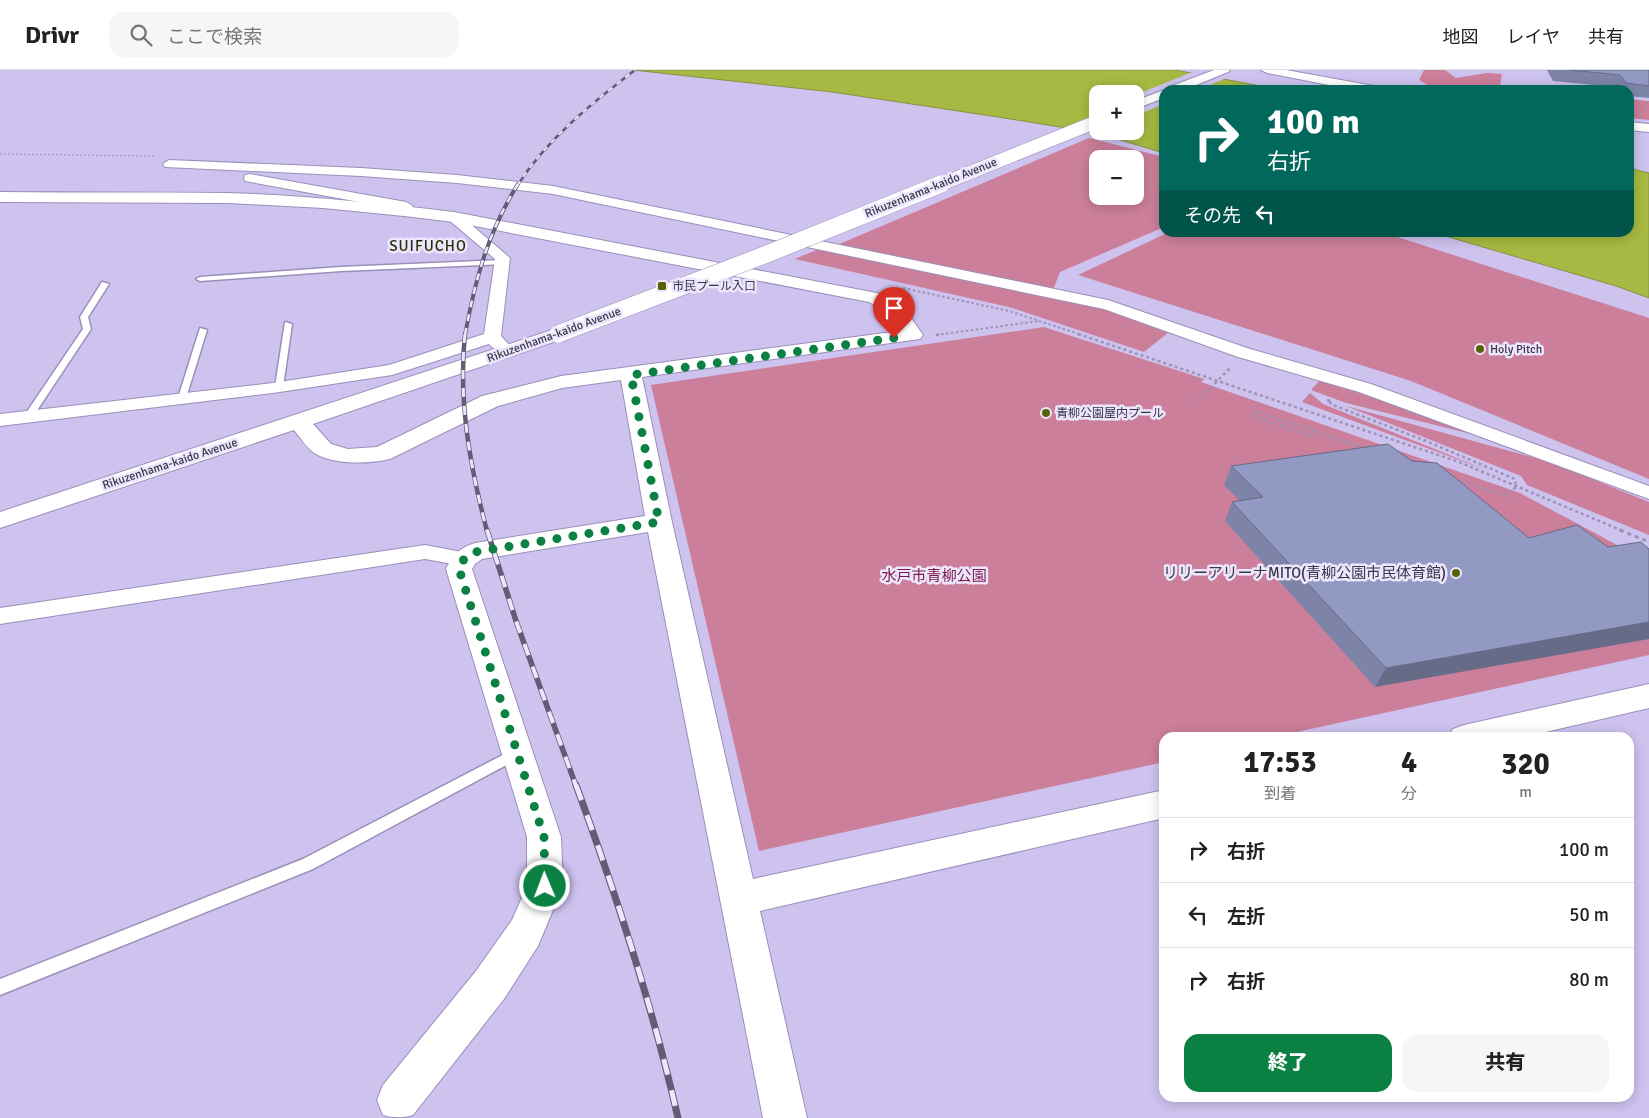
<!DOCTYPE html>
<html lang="ja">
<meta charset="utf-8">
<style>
body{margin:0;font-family:Signika,"Noto Sans JP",sans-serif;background:#f6f6f6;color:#222;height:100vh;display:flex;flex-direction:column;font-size:19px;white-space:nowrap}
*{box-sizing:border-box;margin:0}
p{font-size:16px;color:#767676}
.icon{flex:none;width:28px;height:28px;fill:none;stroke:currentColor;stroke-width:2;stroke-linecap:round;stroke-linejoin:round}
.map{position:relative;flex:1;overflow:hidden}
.panel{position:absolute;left:1159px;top:662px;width:475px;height:370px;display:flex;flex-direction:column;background:#fff;border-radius:15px;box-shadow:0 2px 12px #0003}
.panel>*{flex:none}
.guide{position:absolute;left:1159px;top:15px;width:475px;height:152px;border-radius:15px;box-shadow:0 2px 12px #0003;background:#00695c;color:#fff;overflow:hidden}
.fabs{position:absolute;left:1089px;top:15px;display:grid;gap:10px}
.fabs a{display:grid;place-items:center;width:55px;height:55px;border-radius:10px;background:#fff;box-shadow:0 2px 12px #0003;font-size:25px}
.pin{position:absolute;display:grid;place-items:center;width:42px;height:42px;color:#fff;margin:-51px -21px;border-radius:50% 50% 50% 0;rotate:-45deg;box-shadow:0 0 5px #0007}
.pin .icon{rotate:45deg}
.me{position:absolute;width:55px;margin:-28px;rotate:359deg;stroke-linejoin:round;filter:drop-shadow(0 0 4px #0008)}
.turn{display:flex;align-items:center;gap:18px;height:105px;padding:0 25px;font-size:22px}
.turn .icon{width:65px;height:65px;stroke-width:2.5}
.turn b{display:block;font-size:35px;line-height:42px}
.then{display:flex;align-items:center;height:48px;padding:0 25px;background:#0003;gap:10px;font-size:19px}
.eta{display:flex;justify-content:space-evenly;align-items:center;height:85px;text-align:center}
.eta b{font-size:30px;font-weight:800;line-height:35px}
.primary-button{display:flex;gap:10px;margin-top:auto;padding:10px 25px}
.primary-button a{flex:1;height:58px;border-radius:15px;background:#0b8043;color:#fff;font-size:20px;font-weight:800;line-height:58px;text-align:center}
.primary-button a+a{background:#f6f6f6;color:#222}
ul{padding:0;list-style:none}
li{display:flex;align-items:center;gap:15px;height:65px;padding:0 25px;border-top:1px solid #e0e0e0}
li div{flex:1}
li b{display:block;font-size:19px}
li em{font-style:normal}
header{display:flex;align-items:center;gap:30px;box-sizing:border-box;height:70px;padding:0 25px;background:#fff;border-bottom:1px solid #e0e0e0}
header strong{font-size:24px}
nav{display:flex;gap:28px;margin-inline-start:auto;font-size:18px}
.search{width:350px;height:45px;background:#f6f6f6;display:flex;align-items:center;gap:12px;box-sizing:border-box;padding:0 18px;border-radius:15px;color:#767676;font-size:19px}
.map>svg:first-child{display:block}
.green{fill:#cc7f9a;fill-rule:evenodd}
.water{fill:#a7b942;stroke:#879244;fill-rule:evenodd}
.pier{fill:#cec2ef}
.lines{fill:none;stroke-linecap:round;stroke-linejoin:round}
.lane-casing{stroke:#9a8fb9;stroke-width:3}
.street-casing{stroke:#9a8fb9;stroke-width:2}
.secondary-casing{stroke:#9a8fb9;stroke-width:2}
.path-far3{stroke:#9d93b7;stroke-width:1;stroke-dasharray:2 2;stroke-linecap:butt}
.path-far2{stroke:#9d93b7;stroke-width:2;stroke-dasharray:2.5 2.5;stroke-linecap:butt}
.path-far1{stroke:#9d93b7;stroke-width:2.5;stroke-dasharray:3 3;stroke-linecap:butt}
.path{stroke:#9d93b7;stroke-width:3;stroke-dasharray:4 4;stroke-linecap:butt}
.lane{fill:#fff;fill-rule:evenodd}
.street{fill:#fff;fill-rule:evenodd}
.secondary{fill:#fff;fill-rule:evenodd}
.rail-far4-casing{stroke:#635c76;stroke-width:2.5}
.rail-far3-casing{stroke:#635c76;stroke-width:4}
.rail-far2-casing{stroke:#635c76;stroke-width:4.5}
.rail-far1-casing{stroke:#635c76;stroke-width:5.5}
.rail-casing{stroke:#635c76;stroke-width:7}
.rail-far4{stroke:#ede7fe;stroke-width:2;stroke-dasharray:5.5;stroke-linecap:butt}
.rail-far3{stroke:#ede7fe;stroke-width:2.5;stroke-dasharray:7;stroke-linecap:butt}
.rail-far2{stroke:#ede7fe;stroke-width:3;stroke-dasharray:9;stroke-linecap:butt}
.rail-far1{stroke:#ede7fe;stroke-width:4;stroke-dasharray:12;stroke-linecap:butt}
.rail{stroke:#ede7fe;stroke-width:5;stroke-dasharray:16;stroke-linecap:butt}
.secondary-bridge-far1-casing{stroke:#9a8fb9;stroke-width:14;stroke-linecap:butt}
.secondary-bridge-casing{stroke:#9a8fb9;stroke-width:18;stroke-linecap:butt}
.secondary-bridge-far1{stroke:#fff;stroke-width:13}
.secondary-bridge{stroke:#fff;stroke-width:17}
.wall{fill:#7e84a8}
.shaded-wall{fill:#666b88}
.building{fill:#9299c3;stroke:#666b88}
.route{stroke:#0b8043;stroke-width:9;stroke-dasharray:0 16.2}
.poi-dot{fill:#586304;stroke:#ede7fe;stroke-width:2}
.labels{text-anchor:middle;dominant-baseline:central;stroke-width:5;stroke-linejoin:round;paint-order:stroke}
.far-street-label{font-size:12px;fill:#3b3648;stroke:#ede7fe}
.far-poi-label{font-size:12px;fill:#3b3648;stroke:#ede7fe;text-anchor:start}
.far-quarter-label{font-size:15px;letter-spacing:1px;fill:#282d05;stroke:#ede7fe}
.poi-label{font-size:15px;fill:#3b3648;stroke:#ede7fe;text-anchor:end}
.park-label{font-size:15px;fill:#7b1746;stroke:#ede7fe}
</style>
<header>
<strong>Drivr</strong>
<div class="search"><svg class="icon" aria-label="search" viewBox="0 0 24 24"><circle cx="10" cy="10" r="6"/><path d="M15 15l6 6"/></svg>ここで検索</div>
<nav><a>地図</a><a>レイヤ</a><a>共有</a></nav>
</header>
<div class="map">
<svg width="1649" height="1048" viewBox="0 0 1649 1048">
<rect width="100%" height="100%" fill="#cec2ef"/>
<g class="green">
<path d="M1424,0h21l11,8 31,-5 15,1 -2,12 38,4 -127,-1 22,-1 -14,-8z"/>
<path d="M1629,29l20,2v19l-20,-2z"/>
<path d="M1089,68l75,19v70l-104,45 -7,18 -216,-45zM1098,89h37v37h-37z"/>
<path d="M1167,163h218l264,85v161l-238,-98 -333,-106z"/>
<path d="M821,178l281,58 67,26 -25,20 -135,-45 -214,-48z"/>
<path d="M1044,257l160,52 -3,3 319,111 129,69v93l-375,82 -110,1v24l-405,89 -108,-466z"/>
<path d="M1320,310l184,62 -158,-39 -35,-13z"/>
<path d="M1310,323l13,11 166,67 -187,-69z"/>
<path d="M1346,336l204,56 99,40v33l-122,-50 -6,-9z"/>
</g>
<g class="water">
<path d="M633,0h542l107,20h-118v63l-67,-20 -99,-16 -166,-25zM1098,24h37v37h-37z"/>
<path d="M1629,98l20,5v125l-33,-12 -181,-53 194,-1z"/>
</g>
<path class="pier" d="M1195,1l34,6 -31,13h-34v14l-29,12v-21z"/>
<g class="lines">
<g class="lane-casing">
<g id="lane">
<path d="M503,190h3v4l-165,7 -141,10 -4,-2 4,-2 141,-10z"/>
<path d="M102,212l7,2 -21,33 3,12 -59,89h-6l-2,-2 59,-87 -3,-12z"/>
<path d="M285,252l7,2 -9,63 -4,3 -4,-3z"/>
<path d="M200,258l7,2 -21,68 -4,3 -3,-1 -1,-2z"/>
<path d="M516,678l5,1 2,4 -2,4 -208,112 -313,126v-16l303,-120z"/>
</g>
</g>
<g class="street-casing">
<g id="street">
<path d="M169,90l192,8 96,7 96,11 555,114 142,49 121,35 278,102v13l-290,-107 -121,-35 -134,-48 -551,-115 -96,-11 -96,-7 -196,-9 -2,-3z"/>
<path d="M250,104l156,28 7,4 -4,8h-10l-1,-5 -153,-28 -1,-3 1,-3z"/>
<path d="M454,143l5,1 51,44 -9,78 10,11 -3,4c-9,2 -13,-1 -19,-7l-97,31 -119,18 -273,33v-12l273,-31 116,-18 95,-31 11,-75 -46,-39 -2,-3 2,-3z"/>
<path d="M425,475l47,9 3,5 -3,5 -8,2 -39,-7 -425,65v-16z"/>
</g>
</g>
<g class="secondary-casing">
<g id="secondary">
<path d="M1214,0h16l-2,2 -44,18h-17l2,-3z"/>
<path d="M1261,0h25l88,16 6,4h-25l-88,-17z"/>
<path d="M1164,20v8l-29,11v-8z"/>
<path d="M1629,52l20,2v8l-20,-2z"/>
<path d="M0,122c76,1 152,0 227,1 76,2 152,10 227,19l428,82 20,11 21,30 -3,4 -278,38 30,145 81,357 411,-89v28l-404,93 47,207h-44l-115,-586 -166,27 -7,5 -3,5 89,268 2,49 -25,60 -34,53 -91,116c-10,3 -20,3 -30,0l-6,-15 6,-15 93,-114 36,-51 15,-34v-49l-81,-268c7,-14 13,-21 29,-26l170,-27 -24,-136 -59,8 -64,18 -108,53c-21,5 -54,6 -74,-5 -8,-4 -16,-17 -22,-24l-294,98v-16l558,-184 7,2 3,4 -3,4 -252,86 18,20 17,5 29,-2 105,-51 79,-20 339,-45 -12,-18 -19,-11 -415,-80 -50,-6 -81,-8 -95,-5 -228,-1z"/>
<path d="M1649,614v24l-129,30h-72l5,-9 11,-4z"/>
</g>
</g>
<path class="path-far3" d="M0,84l154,2"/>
<g class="path-far2">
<path d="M903,218l106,23 73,24"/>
<path d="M936,265l103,-14"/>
</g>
<g class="path-far1">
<path d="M1078,264l381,128 164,69"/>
<path d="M936,265l6,-1"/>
<path d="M1198,331l32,-33"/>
<path d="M1330,331l-3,-1 6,5 93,36 89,38 1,8 -11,9 -50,-17"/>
<path d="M1311,366l-58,-20 2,-5 111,38"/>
</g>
<path class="path" d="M1620,460l29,12"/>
<use href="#lane" class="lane"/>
<use href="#street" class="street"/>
<use href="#secondary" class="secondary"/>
<g class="rail-far4-casing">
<path id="rail-far4" d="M517,116c30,-47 75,-83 118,-116"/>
</g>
<g class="rail-far3-casing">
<path id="rail-far3" d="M465,265c10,-55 23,-103 53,-151"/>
</g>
<g class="rail-far2-casing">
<path id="rail-far2" d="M465,264c-7,66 5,133 22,197"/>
</g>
<g class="rail-far1-casing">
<path id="rail-far1" d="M487,460l29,91 60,165"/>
</g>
<g class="rail-casing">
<path id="rail" d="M576,715c40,109 76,219 102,333"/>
</g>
<use href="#rail-far4" class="rail-far4"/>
<use href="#rail-far3" class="rail-far3"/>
<use href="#rail-far2" class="rail-far2"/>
<use href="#rail-far1" class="rail-far1"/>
<use href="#rail" class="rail"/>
<g class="secondary-bridge-far1-casing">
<path id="secondary-bridge-far1" d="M937,116l161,-65"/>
</g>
<g class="secondary-bridge-casing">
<path id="secondary-bridge" d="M558,264l209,-80 174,-70"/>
</g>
<use href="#secondary-bridge-far1" class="secondary-bridge-far1"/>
<use href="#secondary-bridge" class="secondary-bridge"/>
</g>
<g class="wall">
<path d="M1547,0h102v28l-20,-2v-6h-13l-2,-3 -61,-6z"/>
<path d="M1412,391l117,77 -154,149 -150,-166 7,-19 8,-1 -16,-16 7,-19z"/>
</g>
<path class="shaded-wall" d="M1649,552v17l-274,48 11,-19z"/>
<g class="building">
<path d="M1570,0h79v16l-23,-3 -6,-8z"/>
<path d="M1388,374l24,17 25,2 92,75 48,-13 31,22 33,-5 8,7v73l-263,46 -154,-166 31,-5 -32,-31z"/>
</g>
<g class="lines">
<path class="route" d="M545,816l-1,-49 -85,-268 5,-10 11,-7 184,-30 -28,-147 263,-37"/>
</g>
<g class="poi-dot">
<rect x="657" y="211" width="10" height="10" rx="2.5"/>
<circle cx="1480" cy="279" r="5"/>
<circle cx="1046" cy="343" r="5"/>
<circle cx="1456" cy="503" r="5"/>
</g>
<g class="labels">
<g class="far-street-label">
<text transform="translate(931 118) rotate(-22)">Rikuzenhama-kaido Avenue</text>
<text transform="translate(554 265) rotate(-20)">Rikuzenhama-kaido Avenue</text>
<text transform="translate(170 394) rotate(-18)">Rikuzenhama-kaido Avenue</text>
</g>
<g class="far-poi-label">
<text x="672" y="216">市民プール入口</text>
<text x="1490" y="279">Holy Pitch</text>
<text x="1056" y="343">青柳公園屋内プール</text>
</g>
<g class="far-quarter-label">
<text x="428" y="176">SUIFUCHO</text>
</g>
<g class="poi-label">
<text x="1446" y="503">リリーアリーナMITO(青柳公園市民体育館)</text>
</g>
<g class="park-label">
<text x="934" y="506">水戸市青柳公園</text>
</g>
</g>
</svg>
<div class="fabs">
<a>+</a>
<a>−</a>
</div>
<div class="pin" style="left:894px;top:268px;background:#d93025"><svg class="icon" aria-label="arrive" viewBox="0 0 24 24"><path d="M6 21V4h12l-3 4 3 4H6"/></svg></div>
<svg class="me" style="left:545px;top:816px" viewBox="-20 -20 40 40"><circle r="17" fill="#0b8043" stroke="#fff" stroke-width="3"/><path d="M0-11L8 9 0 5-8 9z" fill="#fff"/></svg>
<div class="guide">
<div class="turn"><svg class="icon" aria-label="right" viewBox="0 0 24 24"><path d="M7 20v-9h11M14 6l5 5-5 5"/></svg><div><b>100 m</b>右折</div></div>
<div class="then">その先<svg class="icon" aria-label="left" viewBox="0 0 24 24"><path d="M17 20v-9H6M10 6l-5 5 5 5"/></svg></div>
</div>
<section class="panel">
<div class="eta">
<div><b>17:53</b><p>到着</p></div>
<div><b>4</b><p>分</p></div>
<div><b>320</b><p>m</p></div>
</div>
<ul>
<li><svg class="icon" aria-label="right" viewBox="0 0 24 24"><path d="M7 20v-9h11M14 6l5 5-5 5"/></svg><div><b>右折</b></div><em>100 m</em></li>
<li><svg class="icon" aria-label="left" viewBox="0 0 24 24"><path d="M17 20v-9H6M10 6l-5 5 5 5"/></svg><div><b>左折</b></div><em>50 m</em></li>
<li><svg class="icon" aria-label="right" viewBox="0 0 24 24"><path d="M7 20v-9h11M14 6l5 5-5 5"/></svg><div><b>右折</b></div><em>80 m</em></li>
</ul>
<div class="primary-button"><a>終了</a><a>共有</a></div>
</section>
</div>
